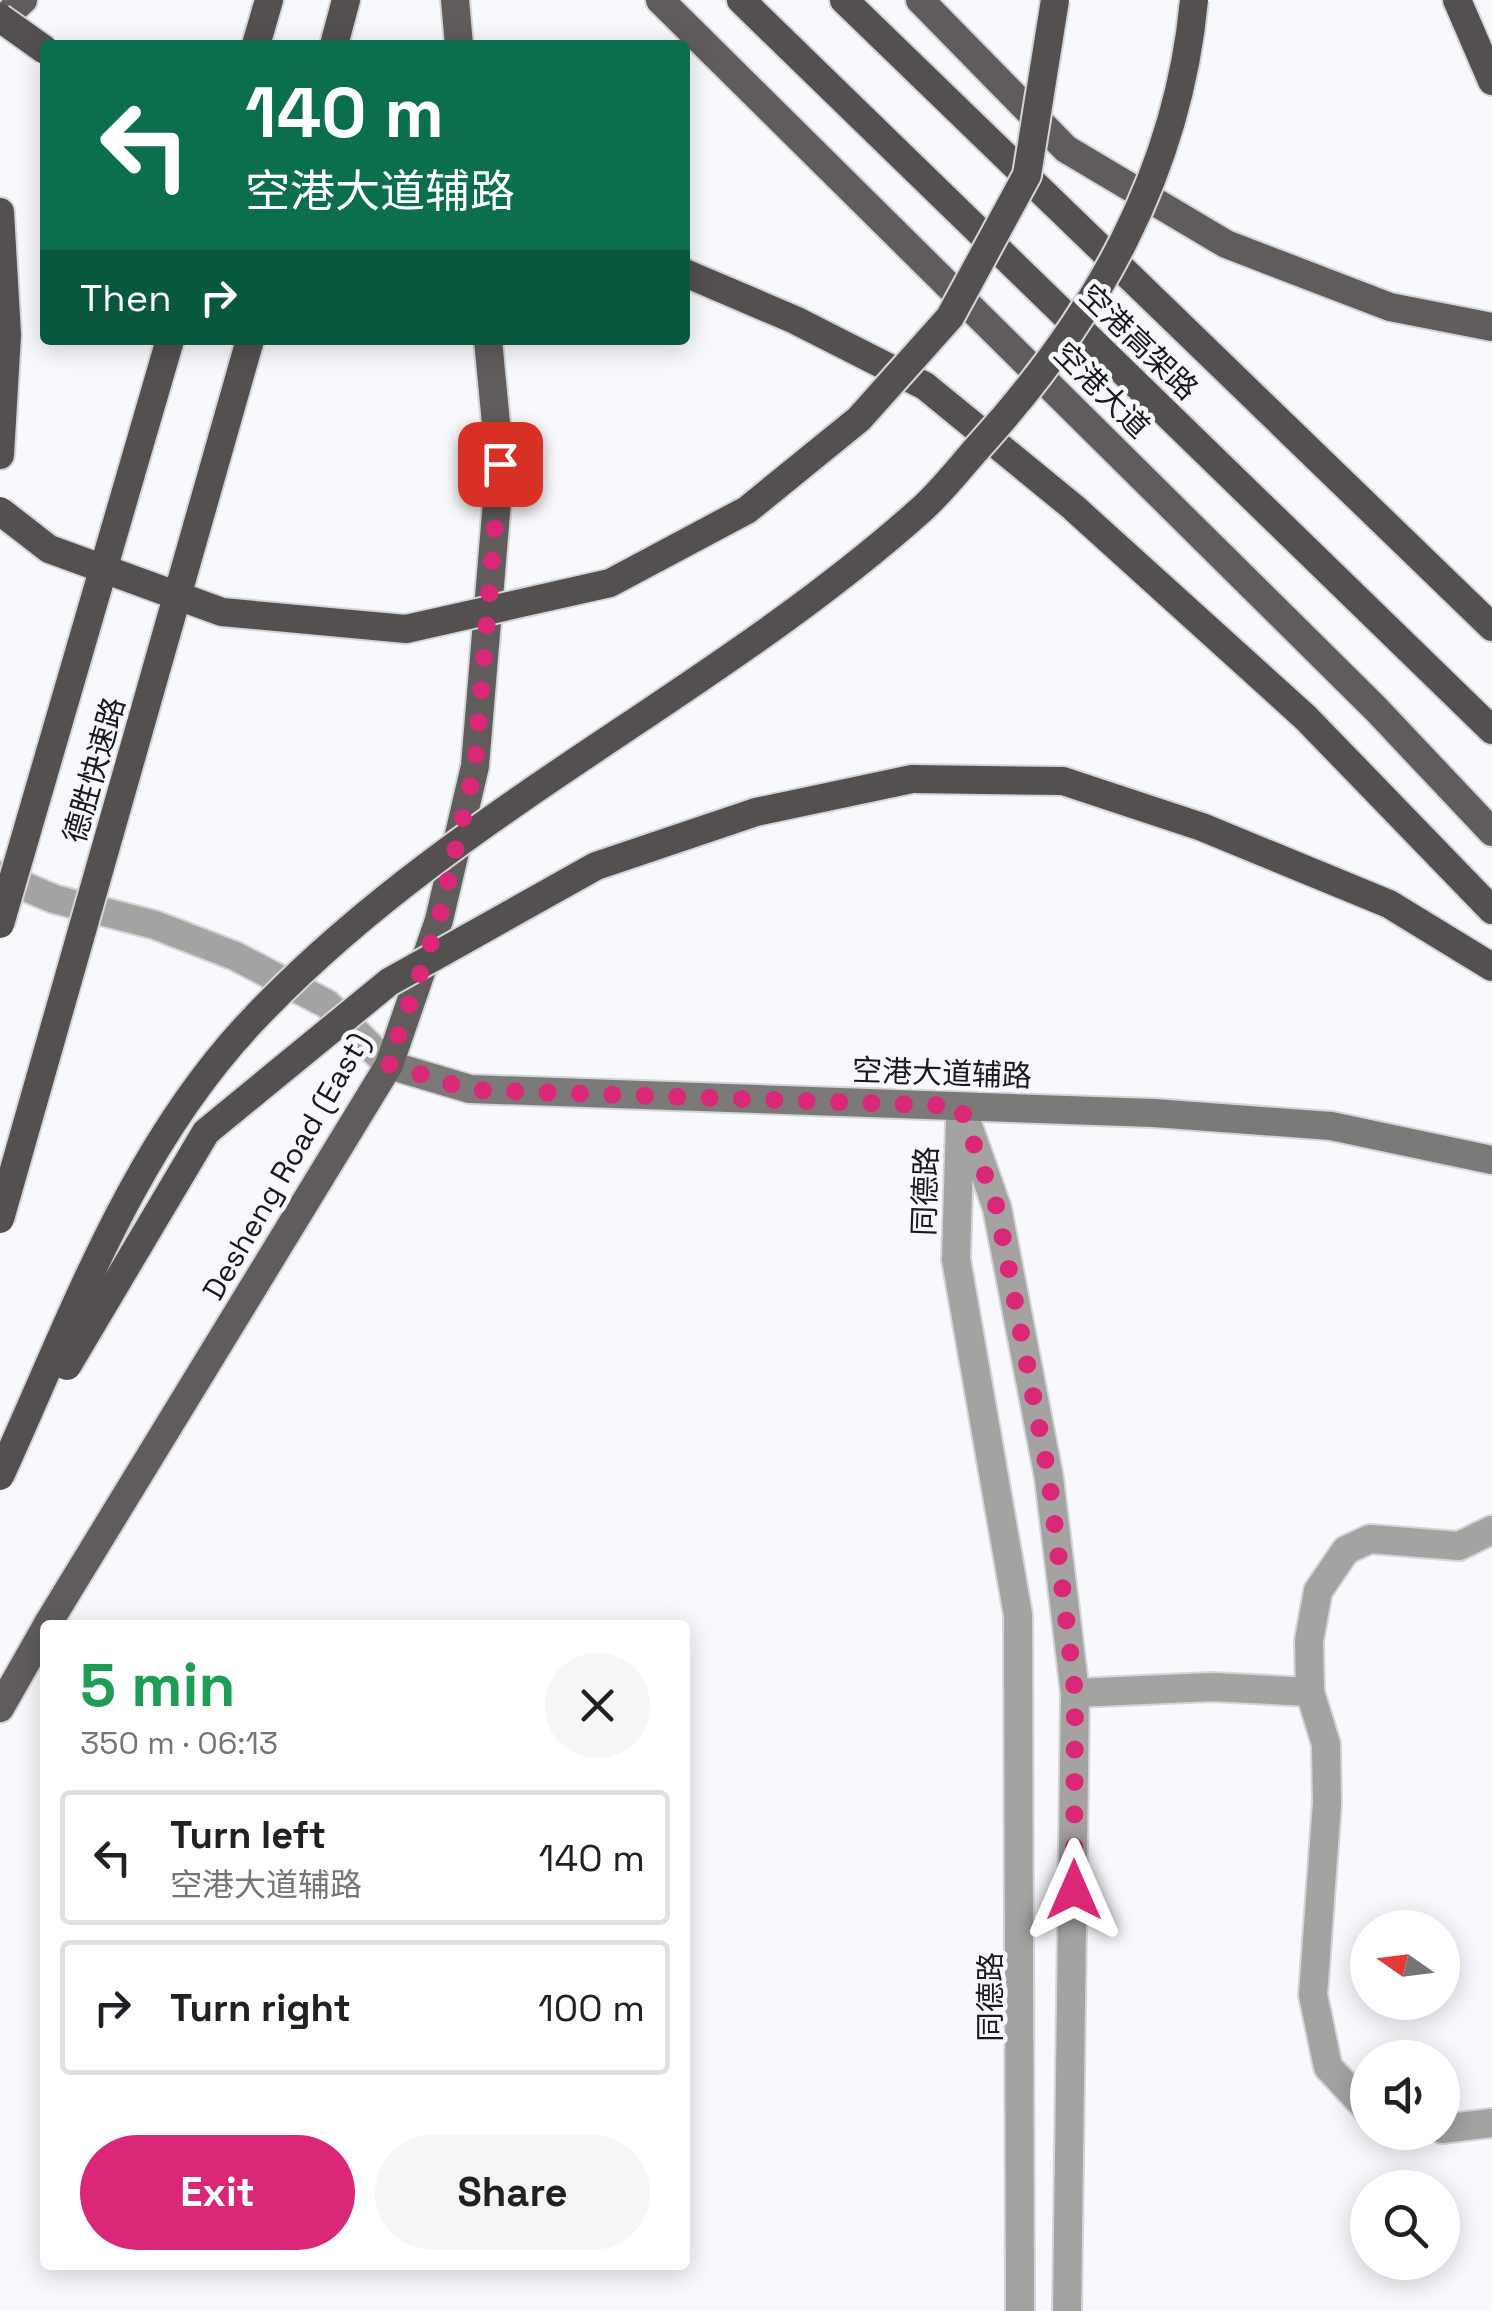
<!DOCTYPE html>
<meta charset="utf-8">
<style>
body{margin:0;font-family:"Space Grotesk","Noto Sans SC",sans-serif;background:#f6f6f6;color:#202124;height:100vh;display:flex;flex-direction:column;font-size:38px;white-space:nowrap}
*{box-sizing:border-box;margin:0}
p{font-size:32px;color:#757577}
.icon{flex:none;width:55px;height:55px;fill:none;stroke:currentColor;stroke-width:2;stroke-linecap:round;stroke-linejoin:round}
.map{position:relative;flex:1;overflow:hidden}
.sheet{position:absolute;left:40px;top:1620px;width:650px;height:650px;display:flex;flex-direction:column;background:#fff;border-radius:10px;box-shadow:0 5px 25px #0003}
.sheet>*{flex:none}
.hud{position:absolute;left:40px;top:40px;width:650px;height:305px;border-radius:10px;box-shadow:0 5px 25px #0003;background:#0b6e4f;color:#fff;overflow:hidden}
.needle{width:65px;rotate:284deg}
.tools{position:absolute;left:1350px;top:1910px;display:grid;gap:20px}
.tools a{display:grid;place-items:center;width:110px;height:110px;border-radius:50%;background:#fff;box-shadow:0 5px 25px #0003;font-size:50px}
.pin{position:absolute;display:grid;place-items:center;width:85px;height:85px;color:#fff;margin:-42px;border-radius:20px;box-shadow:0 5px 15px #0006}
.me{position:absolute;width:110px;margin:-55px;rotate:0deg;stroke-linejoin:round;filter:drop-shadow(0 0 8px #0008)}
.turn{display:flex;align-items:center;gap:35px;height:210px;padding:0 40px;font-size:45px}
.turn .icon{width:130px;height:130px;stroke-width:2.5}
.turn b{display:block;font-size:70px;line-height:85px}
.then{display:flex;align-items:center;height:95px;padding:0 40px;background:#0003;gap:20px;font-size:38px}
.round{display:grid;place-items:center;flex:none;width:105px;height:105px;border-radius:52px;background:#f6f6f6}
.summary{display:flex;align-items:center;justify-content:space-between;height:170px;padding:0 40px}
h1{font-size:60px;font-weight:700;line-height:75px;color:#1e9e55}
.cta{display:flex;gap:20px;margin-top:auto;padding:20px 40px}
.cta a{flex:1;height:115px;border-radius:60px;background:#db2777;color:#fff;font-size:40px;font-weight:700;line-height:115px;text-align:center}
.cta a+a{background:#f6f6f6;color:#202124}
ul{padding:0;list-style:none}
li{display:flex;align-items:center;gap:30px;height:135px;margin:0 20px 15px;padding:0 20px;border:5px solid #e0e0e0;border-radius:10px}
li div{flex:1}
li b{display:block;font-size:38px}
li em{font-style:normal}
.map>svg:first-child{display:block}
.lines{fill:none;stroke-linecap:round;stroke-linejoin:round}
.minor-casing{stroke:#d3d5d9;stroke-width:32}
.tertiary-casing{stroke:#d3d5d9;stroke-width:32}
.secondary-casing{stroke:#d3d5d9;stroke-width:32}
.primary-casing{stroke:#d3d5d9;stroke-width:32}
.trunk-casing{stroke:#d3d5d9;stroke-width:32}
.minor{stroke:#a5a2a2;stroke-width:28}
.tertiary{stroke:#a5a2a2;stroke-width:28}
.secondary{stroke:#7c7979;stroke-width:28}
.primary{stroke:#605c5c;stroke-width:28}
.trunk{stroke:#545050;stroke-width:28}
.trunk-bridge-casing{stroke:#d3d5d9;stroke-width:32;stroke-linecap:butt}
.trunk-bridge{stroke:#545050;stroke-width:28}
.route{stroke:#db2777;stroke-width:18;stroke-dasharray:0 32.4}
.labels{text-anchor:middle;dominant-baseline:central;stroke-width:9;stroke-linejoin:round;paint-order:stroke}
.street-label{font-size:30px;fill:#191a1c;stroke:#f7f9fd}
</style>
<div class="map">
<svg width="1492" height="2311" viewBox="0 0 1492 2311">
<rect width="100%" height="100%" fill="#f7f9fd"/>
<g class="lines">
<g class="minor-casing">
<g id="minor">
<path d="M0,876l54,23 101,26 80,31 92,48 62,61"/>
<path d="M1075,1693l137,-6 98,5"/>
<path d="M1368,2110l-40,-43 -15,-72 14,-192 -1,-59 -16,-52 -1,-51 9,-50 28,-41 24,-11 89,7 33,-16"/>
<path d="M1442,2129l50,-6"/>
</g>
</g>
<g class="tertiary-casing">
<g id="tertiary">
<path d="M961,1106l36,102 52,270 26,215 -8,618"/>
<path d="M960,1122l-4,137 62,356 2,696"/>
</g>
</g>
<g class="secondary-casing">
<path id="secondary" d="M389,1065l81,24 684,24 177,13 161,34"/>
</g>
<g class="primary-casing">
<g id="primary">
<path d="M455,0l4,45"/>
<path d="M660,0l716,709 116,123"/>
<path d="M920,0l146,149 160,95 164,63 102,20"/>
<path d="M0,22l23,-22"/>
<path d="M47,1625l342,-560 50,-145 36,-154 25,-301 -12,-125"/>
<path d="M0,1708l45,-79"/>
</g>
</g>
<g class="trunk-casing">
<g id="trunk">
<path d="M741,0l751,730"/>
<path d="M844,0l648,627"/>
<path d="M1457,0l35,81"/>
<path d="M256,45l13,-45"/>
<path d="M334,45l12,-45"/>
<path d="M0,212l7,123 -7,120"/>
<path d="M685,273l110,47 130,66 148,121 233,211 186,192"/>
<path d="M912,779l151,2 139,46 187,77 103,63"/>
</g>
</g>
<use href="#minor" class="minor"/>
<use href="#tertiary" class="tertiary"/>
<use href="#secondary" class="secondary"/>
<use href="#primary" class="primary"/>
<use href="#trunk" class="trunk"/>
<g class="trunk-bridge-casing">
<g id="trunk-bridge">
<path d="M0,18l45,32"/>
<path d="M0,511l49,38 173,63 184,17 204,-46 137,-73 112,-91 91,-102 77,-142 28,-175"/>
<path d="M0,924l170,-584"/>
<path d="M0,1219l250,-879"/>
<path d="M67,1366l139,-234 183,-150 207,-116 160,-54 156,-33"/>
<path d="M0,1476c72,-157 131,-327 251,-454 195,-208 460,-324 671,-513 21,-19 40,-44 59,-65 115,-127 197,-271 213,-444"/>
</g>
</g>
<use href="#trunk-bridge" class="trunk-bridge"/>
</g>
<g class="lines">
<path class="route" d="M500,464l-25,302 -36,154 -51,144 82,26 490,16 37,102 52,270 26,214 -1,198"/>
</g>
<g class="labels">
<g class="street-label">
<text transform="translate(1139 342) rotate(44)">空港高架路</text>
<text transform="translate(1102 390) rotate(45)">空港大道</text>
<text transform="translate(94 770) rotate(-74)">德胜快速路</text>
<text transform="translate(942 1073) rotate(2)">空港大道辅路</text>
<text transform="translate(286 1166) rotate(-60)">Desheng Road (East)</text>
<text transform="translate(925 1191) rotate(-88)">同德路</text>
<text transform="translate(990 1997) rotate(-90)">同德路</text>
</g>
</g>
</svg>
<div class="tools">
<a><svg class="needle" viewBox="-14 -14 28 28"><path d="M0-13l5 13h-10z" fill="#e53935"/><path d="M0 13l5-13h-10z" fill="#757577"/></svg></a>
<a><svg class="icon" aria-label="sound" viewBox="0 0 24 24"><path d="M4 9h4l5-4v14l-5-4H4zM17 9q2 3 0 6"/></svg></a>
<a><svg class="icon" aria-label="search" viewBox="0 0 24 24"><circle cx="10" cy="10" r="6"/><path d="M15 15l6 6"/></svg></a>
</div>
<div class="pin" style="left:500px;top:464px;background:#d93025"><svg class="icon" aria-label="arrive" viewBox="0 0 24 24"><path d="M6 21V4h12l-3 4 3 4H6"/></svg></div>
<svg class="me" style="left:1074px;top:1890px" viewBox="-20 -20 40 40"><path d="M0-17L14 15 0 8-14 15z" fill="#db2777" stroke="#fff" stroke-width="4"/></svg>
<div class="hud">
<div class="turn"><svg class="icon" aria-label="left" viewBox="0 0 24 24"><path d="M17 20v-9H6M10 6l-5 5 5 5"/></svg><div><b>140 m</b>空港大道辅路</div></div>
<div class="then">Then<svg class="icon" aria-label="right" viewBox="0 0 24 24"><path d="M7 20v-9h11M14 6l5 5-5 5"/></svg></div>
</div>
<section class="sheet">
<div class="summary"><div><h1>5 min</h1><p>350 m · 06:13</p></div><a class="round"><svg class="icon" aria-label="close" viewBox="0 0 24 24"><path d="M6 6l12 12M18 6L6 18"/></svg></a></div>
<ul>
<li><svg class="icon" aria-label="left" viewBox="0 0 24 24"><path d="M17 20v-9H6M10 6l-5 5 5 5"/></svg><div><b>Turn left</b><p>空港大道辅路</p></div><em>140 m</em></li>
<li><svg class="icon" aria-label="right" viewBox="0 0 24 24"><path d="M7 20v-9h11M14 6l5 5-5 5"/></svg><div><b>Turn right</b></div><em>100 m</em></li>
</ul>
<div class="cta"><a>Exit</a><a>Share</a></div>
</section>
</div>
